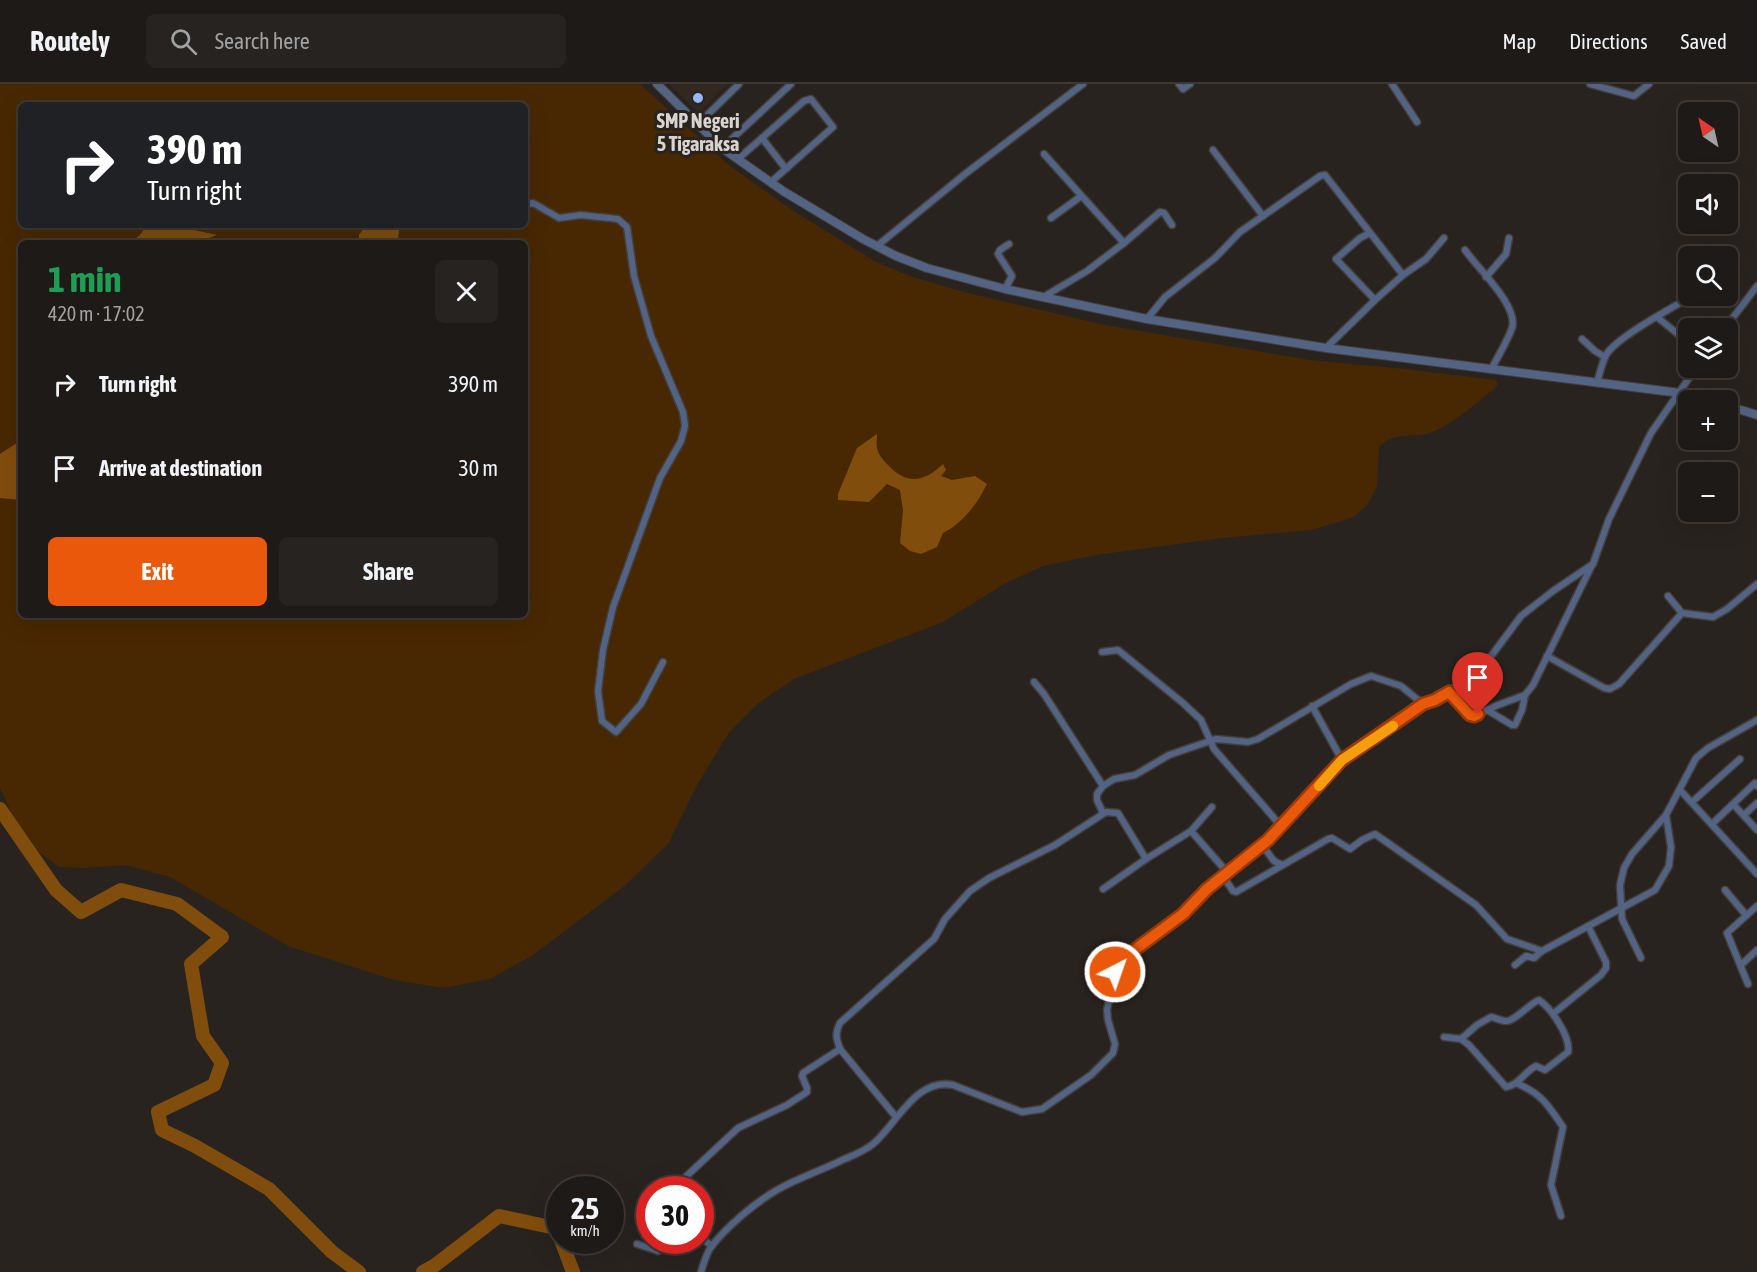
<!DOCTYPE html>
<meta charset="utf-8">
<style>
body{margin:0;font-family:"Asap Condensed",sans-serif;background:#262320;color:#f1f3f6;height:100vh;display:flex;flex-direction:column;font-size:22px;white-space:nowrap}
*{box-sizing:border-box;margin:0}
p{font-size:20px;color:#a1a1a1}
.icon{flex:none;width:33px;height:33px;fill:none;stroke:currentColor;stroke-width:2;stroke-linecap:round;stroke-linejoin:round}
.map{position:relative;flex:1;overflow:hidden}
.panel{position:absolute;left:18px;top:156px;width:510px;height:378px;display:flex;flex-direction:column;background:#1e1a17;border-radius:9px;box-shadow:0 6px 24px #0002,0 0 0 2px #3c3836}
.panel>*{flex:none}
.guide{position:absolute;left:18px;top:18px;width:510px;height:126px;border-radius:9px;box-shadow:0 6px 24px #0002,0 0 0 2px #3c3836;background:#202124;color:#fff;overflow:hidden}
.needle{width:39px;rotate:326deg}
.tools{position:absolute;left:1678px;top:18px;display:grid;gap:12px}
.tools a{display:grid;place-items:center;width:60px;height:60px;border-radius:9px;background:#1e1a17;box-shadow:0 6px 24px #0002,0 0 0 2px #3c3836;font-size:30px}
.speed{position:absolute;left:546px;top:1092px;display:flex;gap:12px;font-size:30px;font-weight:700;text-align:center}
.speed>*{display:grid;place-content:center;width:78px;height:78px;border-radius:50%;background:#1e1a17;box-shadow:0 6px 24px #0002,0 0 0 2px #3c3836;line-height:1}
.speed small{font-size:15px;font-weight:400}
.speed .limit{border:9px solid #d22;background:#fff;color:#111}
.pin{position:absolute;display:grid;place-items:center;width:51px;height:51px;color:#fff;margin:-62px -26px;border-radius:50% 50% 50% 0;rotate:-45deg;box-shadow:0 0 6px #0007}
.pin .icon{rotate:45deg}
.me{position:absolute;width:66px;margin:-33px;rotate:41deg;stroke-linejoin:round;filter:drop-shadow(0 0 4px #0008)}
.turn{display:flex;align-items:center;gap:21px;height:126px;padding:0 30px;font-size:27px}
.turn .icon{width:78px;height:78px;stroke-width:2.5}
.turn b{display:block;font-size:42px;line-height:51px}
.round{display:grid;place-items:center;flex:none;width:63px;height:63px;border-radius:9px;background:#262320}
.head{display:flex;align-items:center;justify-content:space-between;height:102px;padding:0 30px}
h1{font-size:36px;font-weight:700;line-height:45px;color:#1e9e55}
.cta{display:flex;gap:12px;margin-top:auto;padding:12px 30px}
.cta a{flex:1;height:69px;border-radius:9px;background:#ea580c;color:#fff;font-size:24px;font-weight:700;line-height:69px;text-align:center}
.cta a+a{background:#262320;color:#f1f3f6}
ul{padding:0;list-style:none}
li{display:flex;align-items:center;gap:18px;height:84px;padding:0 30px}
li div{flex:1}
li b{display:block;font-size:22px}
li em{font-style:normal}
header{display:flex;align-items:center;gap:36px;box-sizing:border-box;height:84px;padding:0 30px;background:#1e1a17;border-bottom:2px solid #3c3836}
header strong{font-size:28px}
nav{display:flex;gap:33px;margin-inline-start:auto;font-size:21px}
.search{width:420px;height:54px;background:#262320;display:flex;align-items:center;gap:15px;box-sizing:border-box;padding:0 21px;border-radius:9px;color:#a1a1a1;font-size:22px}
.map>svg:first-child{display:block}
.built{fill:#32281f}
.green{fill:#482802;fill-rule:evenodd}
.water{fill:#814d0d}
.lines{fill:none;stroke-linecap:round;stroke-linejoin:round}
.river{stroke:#814d0d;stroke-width:14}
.minor-casing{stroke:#443f3b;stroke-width:9}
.tertiary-casing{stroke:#443f3b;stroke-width:10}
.minor{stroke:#536384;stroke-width:6}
.tertiary{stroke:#536384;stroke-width:8}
.route-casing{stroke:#983908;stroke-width:15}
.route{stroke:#ea580c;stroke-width:10}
.slow{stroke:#f59e0b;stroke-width:10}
.poi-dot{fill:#94b7fd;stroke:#28231f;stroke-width:2}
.labels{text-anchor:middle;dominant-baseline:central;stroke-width:6;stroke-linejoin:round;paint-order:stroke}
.poi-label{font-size:20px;font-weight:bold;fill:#d7d4d1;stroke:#28231f}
</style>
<header>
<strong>Routely</strong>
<div class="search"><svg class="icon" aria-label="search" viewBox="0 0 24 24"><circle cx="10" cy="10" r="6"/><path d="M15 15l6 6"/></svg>Search here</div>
<nav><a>Map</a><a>Directions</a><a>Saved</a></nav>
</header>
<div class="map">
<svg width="1757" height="1188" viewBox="0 0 1757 1188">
<rect width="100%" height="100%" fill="#28231f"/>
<path class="built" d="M670,0h57l-29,29z"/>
<path class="green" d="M0,0h640l91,83 61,43 84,52 37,15 51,15 141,33 205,35 95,9 91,11 2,4 -3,4c-19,15 -40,35 -63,44 -19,8 -35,-3 -53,15l-2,39 -9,18 -14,13 -43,13 -89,8 -126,17 -53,11 -39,18 -61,38 -149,57 -37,25 -27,27 -33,54 -29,59 -45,43 -90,68 -43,24 -47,9 -49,-8 -106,-34 -118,-69 -44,-12 -42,3 -25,-1 -20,-15 -26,-36 -13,-28zM21,21h504v120h-504zM21,159h504v372h-504z"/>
<g class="water">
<path d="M147,141h36l7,4 27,6 -21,8h-67l11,-8z"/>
<path d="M366,141h34l-2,14 -4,4h-35v-8z"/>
<path d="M877,350c0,4 -1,10 0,14 1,6 6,12 10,16 19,21 36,19 56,0l3,6 -5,6 11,4 23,-4 12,8c-9,19 -25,40 -44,49l-6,14 -16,7 -11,-3 -10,-8 3,-33 -3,-20 -13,-6 -18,18 -31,-2v-6l19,-46z"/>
<path d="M20,357l1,59 -21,-2v-44z"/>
</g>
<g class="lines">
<g class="river">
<path d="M0,725l56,81 25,22 40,-22 56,14 45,33 -31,27 12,72 19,27 -8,22 -56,27 4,18 33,16 74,43 63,63 27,20"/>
<path d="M561,1156l12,32"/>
<path d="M423,1188l11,-6 65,-50 56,12 5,10"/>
</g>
<g class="minor-casing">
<g id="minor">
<path d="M1179,0l4,5 7,-5"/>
<path d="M1392,0l25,38"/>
<path d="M1590,0l44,12 15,-12"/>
<path d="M698,40l41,-40"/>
<path d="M762,54l24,31"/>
<path d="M722,64l69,-64"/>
<path d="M1213,66l50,66"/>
<path d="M1044,70l80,89"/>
<path d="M738,75l66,-58 7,-2 22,28 -62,55"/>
<path d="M525,121l8,-2 26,15 22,-3 37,4 9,8 7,49 17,60 32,76 2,14 -4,15 -21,37 -47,129 -10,43 -5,41 4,30 14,11 25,-28 22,-42"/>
<path d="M1051,134l29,-21"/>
<path d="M1370,149l-10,5 -24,21 39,41"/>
<path d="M877,162l88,-72 118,-90"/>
<path d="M1465,166c13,19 54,56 47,78 -5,14 -14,28 -21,42"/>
<path d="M1403,191l23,-16 18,-21"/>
<path d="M1486,193l20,-23 3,-16"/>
<path d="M1005,205l7,-13 -14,-22 2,-4 9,-6"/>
<path d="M1045,212l42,-25 37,-28 36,-31 4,1 8,12"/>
<path d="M1657,233l32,26"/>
<path d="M1147,235l18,-22 50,-39 25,-26 80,-56 5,-1 78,100 -28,25 -49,48"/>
<path d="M1725,244l32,-42"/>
<path d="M1582,255l13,12 10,6"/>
<path d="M1597,298c3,-9 5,-19 9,-27 10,-17 62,-45 81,-56"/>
<path d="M1668,512l14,17 31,4 14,-8 30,-25"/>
<path d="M1102,568l16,-2 65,53 18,17 13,29 67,77"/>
<path d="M1547,572l57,32 6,1 9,-5 63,-71"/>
<path d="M1034,598l10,12 59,92"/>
<path d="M1449,608l21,23 4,1 24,-11 27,-10 8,-10 59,-120"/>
<path d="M1312,622l30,54"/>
<path d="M1487,626l25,15h3l7,-15 3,-15"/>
<path d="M1681,707l76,83"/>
<path d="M1692,718l48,-43"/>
<path d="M1733,720l24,26"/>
<path d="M1103,729l-6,-13v-6l6,-8 11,-7 21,-4 34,-20 47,-16 32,3 10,-3 93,-55 20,-8 30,10 22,18"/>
<path d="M1744,731l13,-12"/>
<path d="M1712,740l43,-41 2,3"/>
<path d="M1191,747l36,41"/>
<path d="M1262,761l12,16 8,4"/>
<path d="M1223,792l10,15 3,1 92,-53 4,-1 18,11 12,-9 13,-6 101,71 31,34 35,12"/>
<path d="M1103,805l43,-30"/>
<path d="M1725,806l21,25"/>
<path d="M1641,874l-19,-39 -2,-34 4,-17 8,-14 34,-39"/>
<path d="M1515,881l11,-9 8,2 8,-7 113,-61 14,-24 2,-19 -5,-32 30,-57 12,-10 49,-28"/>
<path d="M1741,881l16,-15"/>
<path d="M1748,900l-21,-51 30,-27"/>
<path d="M1554,929l47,-38 5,-7v-6l-18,-36"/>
<path d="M1444,953l17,2 8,6 37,42c13,-2 18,-15 30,-21l9,4 23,-18c3,-15 -17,-44 -29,-52 -9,3 -25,22 -33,21 -5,0 -10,-3 -15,-4l-14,8 -16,14"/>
<path d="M1516,999c26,11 32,22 47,44l-12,58 10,31"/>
<path d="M896,1033l-56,-68c-4,-11 -5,-16 0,-26l94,-84 11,-20 25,-28 19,-13 66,-33 51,-33 12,1 28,46 45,-28 21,-24"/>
<path d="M676,1106l2,-6 60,-56 49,-23 20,-13v-4l-5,-12 1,-3 37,-24"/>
<path d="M700,1153l12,9"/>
<path d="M637,1160l21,7 13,-11"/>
<path d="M701,1188c3,-9 5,-18 10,-25 15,-20 45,-45 66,-57 19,-11 40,-18 59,-27 12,-6 26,-10 37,-19 23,-19 43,-67 80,-59l69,27 13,-2 7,-1 49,-34 22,-22 2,-9 -7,-24 -1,-10 8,-38 6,-12 62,-46 24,-25 61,-49 74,-80 81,-56 26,-12 43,-37 29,-39 32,-25 40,-27 16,-45 42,-86 45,-65"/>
</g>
</g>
<g class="tertiary-casing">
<g id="tertiary">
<path d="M657,0l65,64 61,43 80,48 33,17 31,12 78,21 142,30 179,29 354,45 29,7"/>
<path d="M1728,322l29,9"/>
</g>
</g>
<use href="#minor" class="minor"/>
<use href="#tertiary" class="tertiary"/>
</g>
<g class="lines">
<g class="route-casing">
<path id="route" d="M1115,888l6,-12 62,-46 24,-25 61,-49 74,-80 81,-56 12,-4 14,-8 21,23 4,1 4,-2"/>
</g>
<use href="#route" class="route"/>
<path class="slow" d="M1319,702l23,-26 51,-34"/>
</g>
<circle class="poi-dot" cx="698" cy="14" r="6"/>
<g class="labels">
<g class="poi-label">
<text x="698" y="36">SMP Negeri<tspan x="698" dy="23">5 Tigaraksa</tspan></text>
</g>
</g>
</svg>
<div class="tools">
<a><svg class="needle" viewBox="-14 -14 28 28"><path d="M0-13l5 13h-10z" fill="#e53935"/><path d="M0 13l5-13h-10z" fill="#a1a1a1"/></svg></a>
<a><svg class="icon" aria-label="sound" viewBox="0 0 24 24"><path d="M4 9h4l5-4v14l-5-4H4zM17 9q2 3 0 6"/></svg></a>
<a><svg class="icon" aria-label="search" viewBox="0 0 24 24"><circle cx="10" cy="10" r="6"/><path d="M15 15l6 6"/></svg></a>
<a><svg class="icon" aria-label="layers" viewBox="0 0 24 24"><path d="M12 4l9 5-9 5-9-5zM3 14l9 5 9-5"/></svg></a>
<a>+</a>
<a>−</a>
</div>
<div class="speed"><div>25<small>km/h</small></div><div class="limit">30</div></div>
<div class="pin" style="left:1478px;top:630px;background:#d93025"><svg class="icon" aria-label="arrive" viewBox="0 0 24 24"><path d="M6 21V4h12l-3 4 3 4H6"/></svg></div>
<svg class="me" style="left:1115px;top:888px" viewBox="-20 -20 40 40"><circle r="17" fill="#ea580c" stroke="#fff" stroke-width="3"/><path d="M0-11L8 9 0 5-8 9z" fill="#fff"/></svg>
<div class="guide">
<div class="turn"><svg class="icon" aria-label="right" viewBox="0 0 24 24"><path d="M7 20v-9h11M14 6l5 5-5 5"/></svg><div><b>390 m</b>Turn right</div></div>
</div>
<section class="panel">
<div class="head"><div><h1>1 min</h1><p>420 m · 17:02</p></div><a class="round"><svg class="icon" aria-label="close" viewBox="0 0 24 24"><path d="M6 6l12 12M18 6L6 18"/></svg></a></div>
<ul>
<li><svg class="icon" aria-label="right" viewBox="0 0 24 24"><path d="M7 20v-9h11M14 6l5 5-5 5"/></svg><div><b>Turn right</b></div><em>390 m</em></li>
<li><svg class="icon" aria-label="arrive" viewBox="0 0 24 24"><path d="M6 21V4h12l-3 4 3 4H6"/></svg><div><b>Arrive at destination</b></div><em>30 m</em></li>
</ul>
<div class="cta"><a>Exit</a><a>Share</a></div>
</section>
</div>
